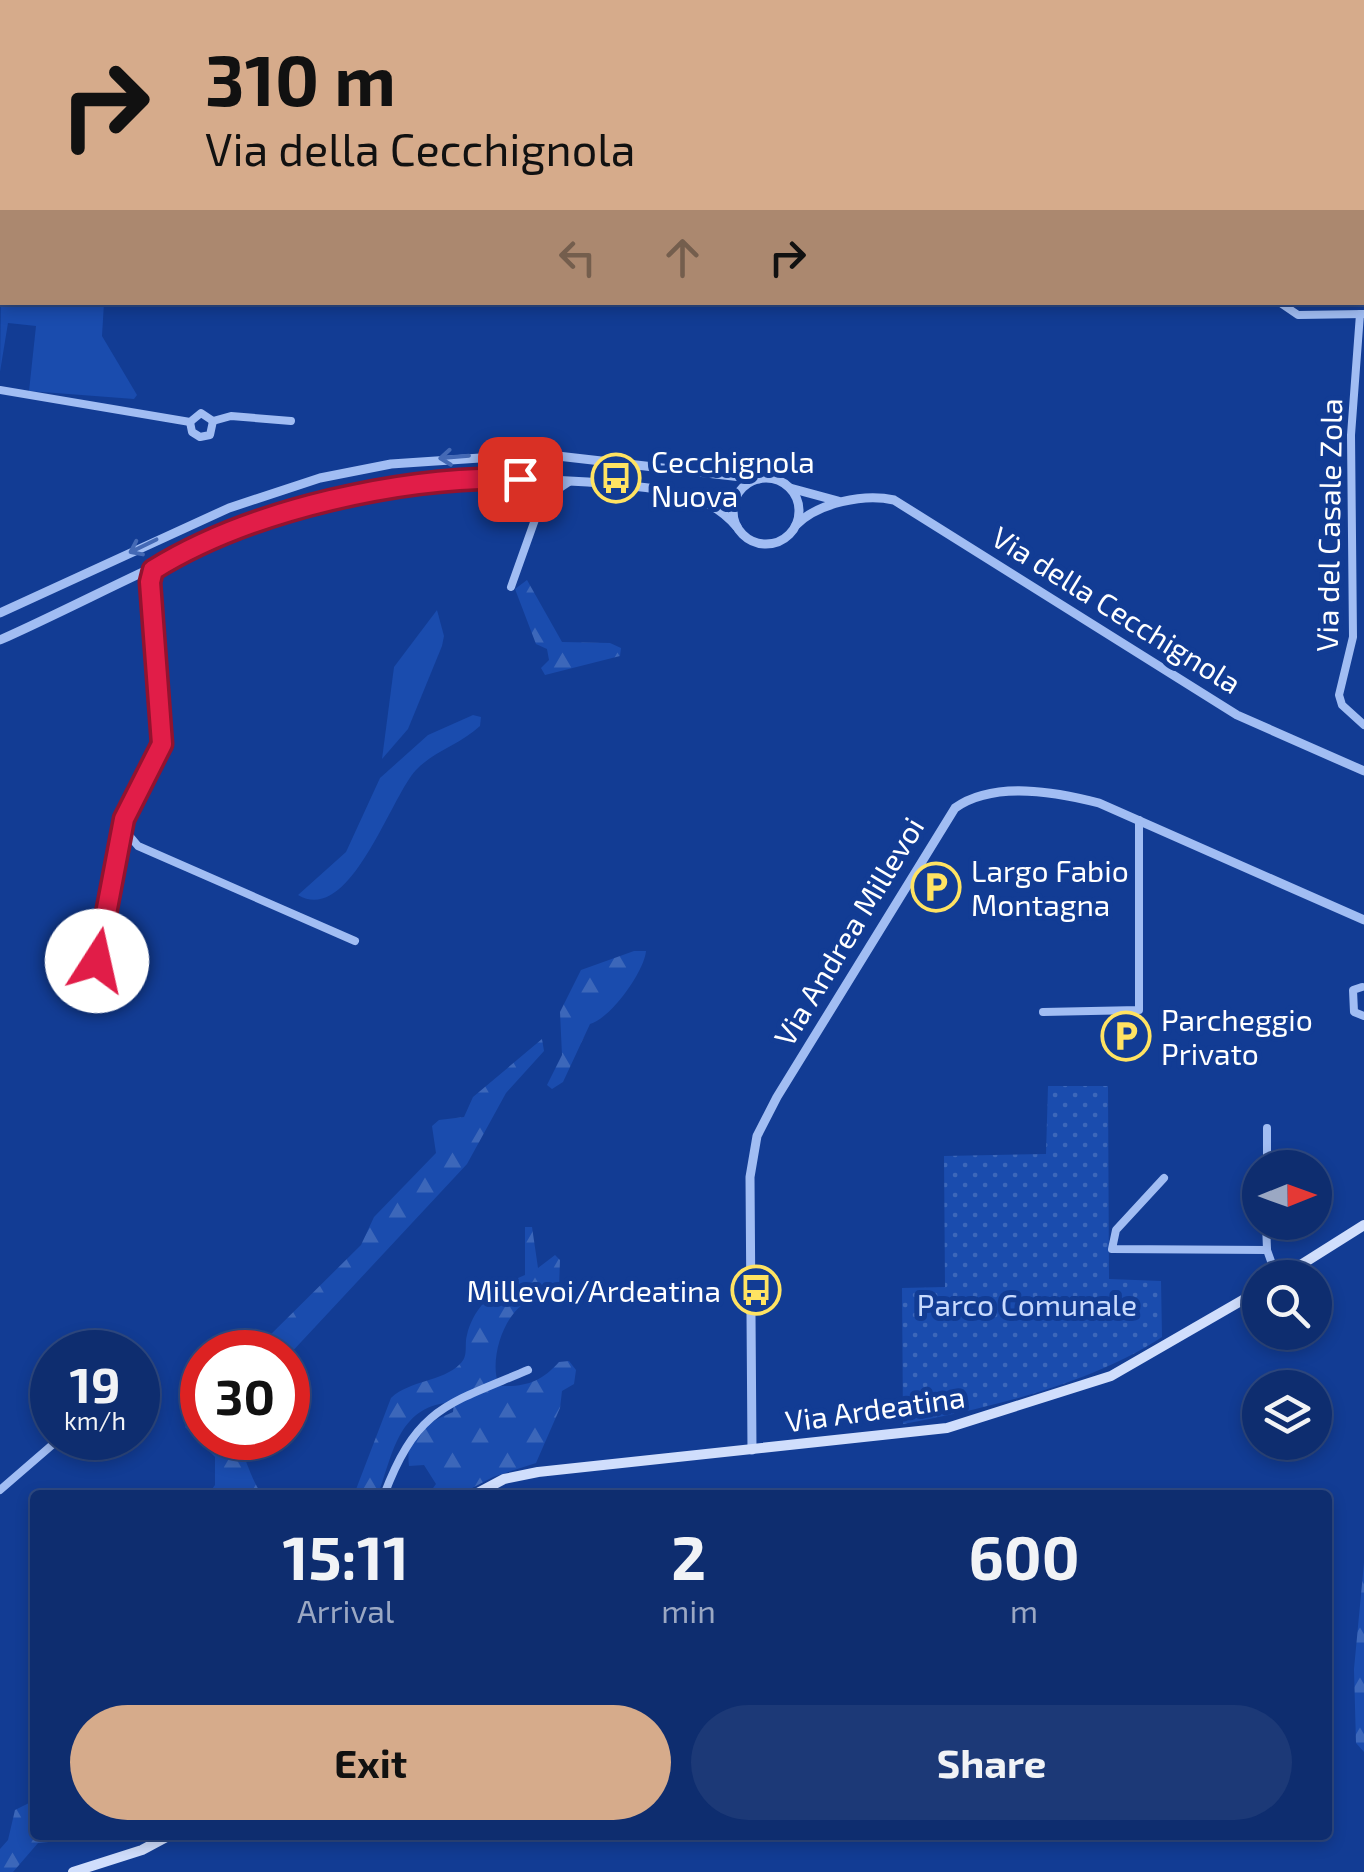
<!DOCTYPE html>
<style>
body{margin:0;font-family:"Exo 2",sans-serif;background:#1c3977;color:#f1f3f6;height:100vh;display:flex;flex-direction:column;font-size:38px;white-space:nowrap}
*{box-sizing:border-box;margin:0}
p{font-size:32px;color:#9ba8c3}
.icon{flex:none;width:55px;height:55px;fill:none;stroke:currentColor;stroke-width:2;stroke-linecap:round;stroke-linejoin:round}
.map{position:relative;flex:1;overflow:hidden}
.details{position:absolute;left:30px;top:1490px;width:1302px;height:350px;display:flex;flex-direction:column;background:#0e2d6f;border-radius:10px;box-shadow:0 5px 15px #0003,0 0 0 2px #2e4982}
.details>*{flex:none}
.banner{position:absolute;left:0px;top:0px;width:1365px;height:305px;box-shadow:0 5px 15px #0003,0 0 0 2px #2e4982;background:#d6ab8b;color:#111;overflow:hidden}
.needle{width:65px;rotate:89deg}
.controls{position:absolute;left:1242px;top:1150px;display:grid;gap:20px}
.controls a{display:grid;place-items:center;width:90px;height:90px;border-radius:50%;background:#0e2d6f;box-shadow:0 5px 15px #0003,0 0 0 2px #2e4982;font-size:50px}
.speed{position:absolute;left:30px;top:1330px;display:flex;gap:20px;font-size:50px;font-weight:700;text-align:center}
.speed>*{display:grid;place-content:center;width:130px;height:130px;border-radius:50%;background:#0e2d6f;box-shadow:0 5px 15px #0003,0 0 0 2px #2e4982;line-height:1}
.speed small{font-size:25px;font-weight:400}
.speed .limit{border:15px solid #d22;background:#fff;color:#111}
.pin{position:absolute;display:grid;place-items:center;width:85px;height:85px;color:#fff;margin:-42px;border-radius:20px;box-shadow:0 5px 15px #0006}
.me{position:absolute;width:110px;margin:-55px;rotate:10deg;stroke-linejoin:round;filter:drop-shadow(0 0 8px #0008)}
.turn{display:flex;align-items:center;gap:35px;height:210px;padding:0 40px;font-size:45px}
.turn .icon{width:130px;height:130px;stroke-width:2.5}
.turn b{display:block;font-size:70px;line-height:85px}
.lanes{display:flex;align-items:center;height:95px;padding:0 40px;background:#0003;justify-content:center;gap:50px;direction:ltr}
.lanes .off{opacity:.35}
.eta{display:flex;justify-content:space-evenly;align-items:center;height:170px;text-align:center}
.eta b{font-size:60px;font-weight:700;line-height:70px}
.cta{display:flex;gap:20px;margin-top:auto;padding:20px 40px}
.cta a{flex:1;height:115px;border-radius:60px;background:#d6ab8b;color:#111;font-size:40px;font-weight:700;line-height:115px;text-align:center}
.cta a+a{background:#1c3977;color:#f1f3f6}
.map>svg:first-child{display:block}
.grass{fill:#1a4cae}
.forest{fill:url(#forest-firs)}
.park{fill:url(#park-dots)}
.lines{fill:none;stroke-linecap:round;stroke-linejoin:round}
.minor{stroke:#a1bdf3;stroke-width:8}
.tertiary{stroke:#a1bdf3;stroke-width:9}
.secondary{stroke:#d0defc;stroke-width:10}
.oneway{stroke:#4469b5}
.route-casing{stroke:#92132f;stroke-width:25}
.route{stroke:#e11d48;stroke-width:18}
.labels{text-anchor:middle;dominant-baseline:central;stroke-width:10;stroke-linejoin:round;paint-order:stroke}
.poi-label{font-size:30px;fill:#fff;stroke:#123c94;text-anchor:start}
.street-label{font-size:30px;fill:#fff;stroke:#123c94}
.park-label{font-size:30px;fill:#c8dafd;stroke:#123c94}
</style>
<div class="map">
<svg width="1364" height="1872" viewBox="0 0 1364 1872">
<defs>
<pattern id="forest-firs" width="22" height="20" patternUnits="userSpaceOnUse" patternTransform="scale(2.5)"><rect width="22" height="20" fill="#1a4cae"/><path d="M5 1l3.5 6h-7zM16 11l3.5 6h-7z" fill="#3c67ba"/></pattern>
<pattern id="park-dots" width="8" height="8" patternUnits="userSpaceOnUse" patternTransform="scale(2.5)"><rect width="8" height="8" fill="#1a4cae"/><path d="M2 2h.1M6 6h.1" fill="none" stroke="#3c67ba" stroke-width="1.8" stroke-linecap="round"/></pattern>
</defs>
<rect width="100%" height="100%" fill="#123c94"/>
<g class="grass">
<path d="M2,200v102l102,1 -2,33 35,59 -3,4 -105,-8 7,-65 -28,-3 -8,49z"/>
<path d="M437,610l7,26 -2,10 -34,83 -26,30 12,-92z"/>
<path d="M473,715l8,2 -1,9c-19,18 -46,25 -64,44 -26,28 -66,156 -118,125l48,-43 34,-74 48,-43z"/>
</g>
<g class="forest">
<path d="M527,580l35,62 48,1 11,5 -1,8 -75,19 -4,-7 8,-8 -2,-11 -11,-5 -21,-55z"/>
<path d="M634,951h12c-2,21 -35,67 -56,73l-27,58 -11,7 -5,-4 15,-30 -2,-43 21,-42z"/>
<path d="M542,1039l2,12 -38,42 -39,71 -179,192 -35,-4 108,-107 13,-28 62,-64 -4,-27 7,-6 25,-3 9,-20z"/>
<path d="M525,1227h7l6,41 17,-13 5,5 -1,29c-11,5 -28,8 -37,16 -20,15 -33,57 -23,81 27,1 42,-4 60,-24l10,-1 7,9 -2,14 -12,7 -2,17 -24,55 -43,14 -34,18h-31l8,-11 -12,-19 -15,1c-4,-34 15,-41 44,-54l1,-10c-55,3 -60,48 -76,93h-29l6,-3 36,-94c19,-18 51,-16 69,-34 9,-8 4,-19 7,-29 7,-30 31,-49 58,-60z"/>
<path d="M202,1417v21h32c13,19 15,38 28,57h-54l7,-10v-28l-30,-30 5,-7z"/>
<path d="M1364,1563v189l-8,-9 -2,-74z"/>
<path d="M29,1803h6v32h88l-85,8 -25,29h-13v-23l8,-9 7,-30z"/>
</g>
<path class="park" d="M1048,1086h60l1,193 52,2 1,56c-71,47 -176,72 -259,87l-1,-136 43,-1 -1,-131 102,-2z"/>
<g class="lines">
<g class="minor">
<path d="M72,0l5,2"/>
<path d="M467,0l7,2"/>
<path d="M56,2l1,-2"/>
<path d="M86,2l5,-2"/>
<path d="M230,2l1,-2"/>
<path d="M359,2l1,-2"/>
<path d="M482,2v-2"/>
<path d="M604,2l1,-2"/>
<path d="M1362,78h2"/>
<path d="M0,131l2,-5"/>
<path d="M0,180l2,-6"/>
<path d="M1279,302l19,13 66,-1"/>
<path d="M1360,314l-9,121 2,202 -14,58 3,10 22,20"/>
<path d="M0,390l190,32 11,-9 12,8"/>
<path d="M213,421l18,-5 60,5"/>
<path d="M190,422l2,10 8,5 10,-2 3,-14"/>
<path d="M521,479l15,8 6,13"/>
<path d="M511,587l31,-87 27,-18"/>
<path d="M122,827l16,19 217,95"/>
<path d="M97,961l25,-134 40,-83 -12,-162 9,-16"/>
<path d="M1362,987l-9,3 1,22 10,4"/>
<path d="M1043,1012l96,-2v-190"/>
<path d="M1267,1168v-40"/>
<path d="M1164,1178l-48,52 -4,19 155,1"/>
<path d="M1266,1222l1,28 10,28"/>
<path d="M0,1490l59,-51"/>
<path d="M384,1495c33,-88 64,-91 144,-125"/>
</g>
<g class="tertiary">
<circle cx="766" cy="511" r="33"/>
<path d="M790,488l48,13"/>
<path d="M796,525c22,-22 68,-32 98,-25l343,215 127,56"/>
<path d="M0,613l229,-105 91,-30 71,-14 149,-10 219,25"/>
<path d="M0,640c92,-41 183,-93 279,-124 108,-35 220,-43 332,-32 46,5 94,5 126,43"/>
<path d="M752,1450l-2,-273 7,-41 20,-39 178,-289c39,-28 102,-16 144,-5l265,117"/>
</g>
<g class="secondary">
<path d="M1280,1278l84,-53"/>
<path d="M474,1495l30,-16 34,-7 409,-44 164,-52 149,-86"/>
<path d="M73,1872l69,-22 28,-15"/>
</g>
</g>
<defs><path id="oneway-shaft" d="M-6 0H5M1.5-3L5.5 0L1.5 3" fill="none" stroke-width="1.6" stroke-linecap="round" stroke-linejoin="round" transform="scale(2.5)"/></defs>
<g class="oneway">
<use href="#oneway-shaft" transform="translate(454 457) rotate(175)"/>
<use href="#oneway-shaft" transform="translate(143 546) rotate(154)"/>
</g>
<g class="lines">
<g class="route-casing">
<path id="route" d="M97,961l27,-142 38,-75 -12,-162 3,-12c98,-61 253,-95 367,-91"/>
</g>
<use href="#route" class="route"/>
</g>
<defs>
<g id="bus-ring" transform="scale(2.5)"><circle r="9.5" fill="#123c94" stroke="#ffe362" stroke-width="1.5"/><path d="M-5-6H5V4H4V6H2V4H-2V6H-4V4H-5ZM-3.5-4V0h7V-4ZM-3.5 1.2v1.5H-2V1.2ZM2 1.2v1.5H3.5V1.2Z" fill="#ffe362"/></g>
<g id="parking-ring" transform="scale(2.5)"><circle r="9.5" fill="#123c94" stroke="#ffe362" stroke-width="1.5"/><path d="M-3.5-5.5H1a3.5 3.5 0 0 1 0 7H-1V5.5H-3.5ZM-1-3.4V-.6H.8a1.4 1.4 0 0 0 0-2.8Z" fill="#ffe362"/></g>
</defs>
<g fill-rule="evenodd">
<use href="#bus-ring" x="616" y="478"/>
<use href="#parking-ring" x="936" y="887"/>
<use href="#parking-ring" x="1126" y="1036"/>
<use href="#bus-ring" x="756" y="1290"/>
</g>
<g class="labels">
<g class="poi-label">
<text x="651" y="461">Cecchignola<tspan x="651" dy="34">Nuova</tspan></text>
<text x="971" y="870">Largo Fabio<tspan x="971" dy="34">Montagna</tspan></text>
<text x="1161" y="1019">Parcheggio<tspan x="1161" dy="34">Privato</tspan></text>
<text x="721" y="1290" text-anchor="end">Millevoi/Ardeatina</text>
</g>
<g class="street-label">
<text transform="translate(1328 525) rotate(-89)">Via del Casale Zola</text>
<text transform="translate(1117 609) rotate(32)">Via della Cecchignola</text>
<text transform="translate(848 931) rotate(-59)">Via Andrea Millevoi</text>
<text transform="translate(875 1408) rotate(-8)">Via Ardeatina</text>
</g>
<g class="park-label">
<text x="1027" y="1304">Parco Comunale</text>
</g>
</g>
</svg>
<div class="controls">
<a><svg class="needle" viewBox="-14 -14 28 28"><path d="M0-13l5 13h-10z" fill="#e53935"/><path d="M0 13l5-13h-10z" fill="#9ba8c3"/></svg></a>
<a><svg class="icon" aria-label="search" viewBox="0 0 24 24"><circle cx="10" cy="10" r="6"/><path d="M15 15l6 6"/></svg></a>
<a><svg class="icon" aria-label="layers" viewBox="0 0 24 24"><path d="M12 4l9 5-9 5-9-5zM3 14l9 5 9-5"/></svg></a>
</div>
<div class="speed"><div>19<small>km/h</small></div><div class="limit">30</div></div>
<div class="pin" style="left:520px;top:479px;background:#d93025"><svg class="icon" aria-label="arrive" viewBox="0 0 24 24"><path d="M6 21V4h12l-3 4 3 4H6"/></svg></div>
<svg class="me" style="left:97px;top:961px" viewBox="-20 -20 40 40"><circle r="19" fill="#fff"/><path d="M0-13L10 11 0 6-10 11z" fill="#e11d48"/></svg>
<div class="banner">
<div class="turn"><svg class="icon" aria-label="right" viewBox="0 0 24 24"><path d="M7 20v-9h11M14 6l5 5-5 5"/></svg><div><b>310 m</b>Via della Cecchignola</div></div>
<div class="lanes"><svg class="icon off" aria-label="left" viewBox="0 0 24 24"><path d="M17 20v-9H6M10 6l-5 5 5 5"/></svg><svg class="icon off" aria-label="ahead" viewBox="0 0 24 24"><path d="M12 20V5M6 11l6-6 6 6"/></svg><svg class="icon" aria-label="right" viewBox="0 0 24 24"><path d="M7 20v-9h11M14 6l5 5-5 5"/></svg></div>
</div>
<section class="details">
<div class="eta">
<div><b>15:11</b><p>Arrival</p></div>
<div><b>2</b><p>min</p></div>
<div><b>600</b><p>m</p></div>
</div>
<div class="cta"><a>Exit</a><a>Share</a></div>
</section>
</div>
